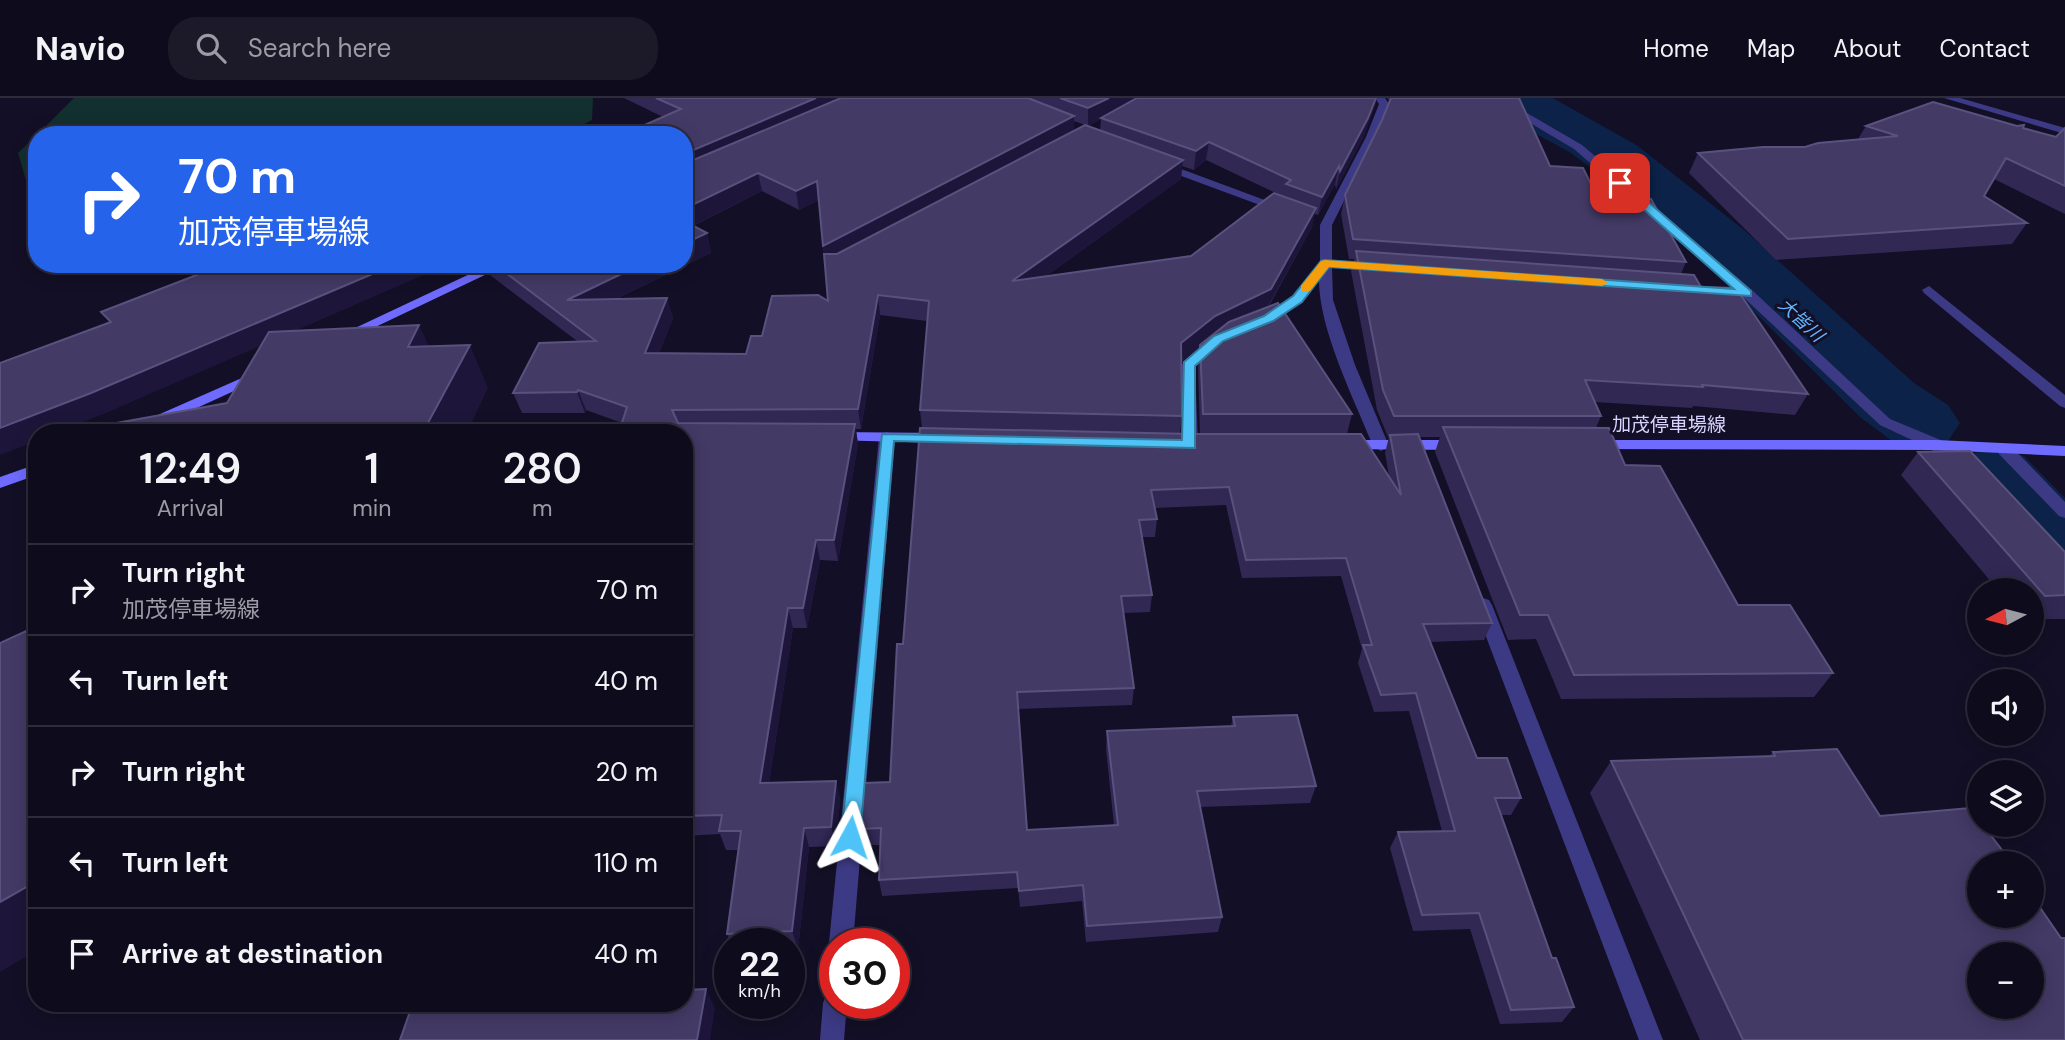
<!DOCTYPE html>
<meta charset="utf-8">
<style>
body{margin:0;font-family:"DM Sans","Noto Sans JP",sans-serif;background:#1c1929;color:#f1f3f6;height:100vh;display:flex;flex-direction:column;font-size:26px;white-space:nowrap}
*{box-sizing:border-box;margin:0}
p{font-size:23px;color:#9b9ba3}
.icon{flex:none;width:38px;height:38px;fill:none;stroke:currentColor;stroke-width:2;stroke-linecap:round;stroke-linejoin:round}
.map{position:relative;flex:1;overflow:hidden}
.drawer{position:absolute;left:28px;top:326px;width:665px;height:588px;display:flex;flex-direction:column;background:#0e0b1c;border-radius:28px;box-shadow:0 4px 18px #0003,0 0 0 2px #2e2b3b}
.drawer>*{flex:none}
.top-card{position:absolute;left:28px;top:28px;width:665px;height:147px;border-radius:28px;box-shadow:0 4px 18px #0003,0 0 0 2px #2e2b3b;background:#2563eb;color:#fff;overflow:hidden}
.needle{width:46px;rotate:263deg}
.buttons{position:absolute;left:1967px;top:480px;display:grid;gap:14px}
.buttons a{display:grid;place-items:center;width:77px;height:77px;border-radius:50%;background:#0e0b1c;box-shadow:0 4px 18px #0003,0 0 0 2px #2e2b3b;font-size:35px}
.speed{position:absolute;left:714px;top:830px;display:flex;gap:14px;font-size:35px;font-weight:700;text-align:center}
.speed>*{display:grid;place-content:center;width:91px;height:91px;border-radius:50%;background:#0e0b1c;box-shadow:0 4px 18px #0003,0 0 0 2px #2e2b3b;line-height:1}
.speed small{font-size:18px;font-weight:400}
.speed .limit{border:10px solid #d22;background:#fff;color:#111}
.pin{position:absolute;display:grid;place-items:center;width:60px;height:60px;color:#fff;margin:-30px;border-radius:14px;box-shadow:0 4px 10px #0006}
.me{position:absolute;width:77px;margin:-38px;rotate:5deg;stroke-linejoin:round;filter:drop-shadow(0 0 5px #0008)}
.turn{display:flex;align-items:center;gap:24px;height:147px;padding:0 35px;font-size:32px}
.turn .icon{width:91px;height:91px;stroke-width:2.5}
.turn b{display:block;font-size:49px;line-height:60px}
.eta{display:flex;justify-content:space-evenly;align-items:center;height:119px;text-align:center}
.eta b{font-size:42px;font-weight:600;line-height:49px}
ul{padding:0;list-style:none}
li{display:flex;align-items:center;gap:21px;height:91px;padding:0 35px;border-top:2px solid #2e2b3b}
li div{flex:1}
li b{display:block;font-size:26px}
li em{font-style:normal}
header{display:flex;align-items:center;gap:42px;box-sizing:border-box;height:98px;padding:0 35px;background:#0e0b1c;border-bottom:2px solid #2e2b3b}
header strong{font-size:33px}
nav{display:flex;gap:38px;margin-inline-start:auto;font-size:24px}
.search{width:490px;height:63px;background:#1c1929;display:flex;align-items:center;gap:18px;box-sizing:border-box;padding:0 24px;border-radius:28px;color:#9b9ba3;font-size:26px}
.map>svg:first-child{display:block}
.green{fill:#12302f}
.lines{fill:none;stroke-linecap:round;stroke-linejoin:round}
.river{fill:#0c2248;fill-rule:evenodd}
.lane{fill:#3d3a85;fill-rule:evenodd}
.street{fill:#3d3a85;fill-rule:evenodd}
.secondary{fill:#6f6bff;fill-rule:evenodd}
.wall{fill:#312854;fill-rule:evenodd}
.shaded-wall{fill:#1d163a}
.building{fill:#433a66;stroke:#5a527e;stroke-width:2;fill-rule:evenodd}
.route{fill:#4fc3f7;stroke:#337fa1;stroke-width:2}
.slow{fill:#f59e0b}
.labels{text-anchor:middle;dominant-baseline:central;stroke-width:6;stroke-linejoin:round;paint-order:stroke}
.far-water-label{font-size:18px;font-style:italic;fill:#62b6ff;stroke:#130f26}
.street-label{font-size:19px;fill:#d9d4ff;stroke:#130f26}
</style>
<header>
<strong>Navio</strong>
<div class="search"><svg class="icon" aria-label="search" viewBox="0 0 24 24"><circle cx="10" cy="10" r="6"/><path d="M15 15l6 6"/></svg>Search here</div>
<nav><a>Home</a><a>Map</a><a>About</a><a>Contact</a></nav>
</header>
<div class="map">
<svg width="2065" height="942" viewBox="0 0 2065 942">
<rect width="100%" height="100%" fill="#130f26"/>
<g class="green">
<path d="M74,0h519l-1,22 -29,15h-526z"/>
<path d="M37,37v74l-3,-1 -16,-55z"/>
</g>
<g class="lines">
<g class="river">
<path d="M1483,0h70l85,48 106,84 170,153 34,22 12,18 -12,18 -28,7 -28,-7 -32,-24 -129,-128 -100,-91 -60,-45 -80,-44z"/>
<path d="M1994,350l30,8 41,42v87l-32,-9 -69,-80 -12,-20 12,-20z"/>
</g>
<path class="lane" d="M1929,188l136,109v13l-5,-2 -136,-113 -2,-3z"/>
<g class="street">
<path d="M1375,0h10l4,6 -13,33 -44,88v35l44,3 6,4 -6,4 -44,-4 1,33 22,65 34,81 -8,5 -8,-5c-19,-47 -54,-116 -54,-166 -11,16 -40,46 -61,43l-2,-3 37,-24 27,-33v-38l46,-88 13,-33z"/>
<path d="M1488,0h13l81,47 170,145 138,129 53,22 10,12 -2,4h-12l-8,-8 -51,-24 -138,-129 -168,-147z"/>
<path d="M1944,0h16l105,30v6z"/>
<path d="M1157,65h8l124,46 -10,3 -122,-45z"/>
<path d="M1216,239l5,1v6l-26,22 3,78 -8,5 -8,-5 -1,-79 30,-27z"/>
<path d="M887,334l8,5 -42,506h-18v9l-6,-9 50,-506z"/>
<path d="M2005,347l6,1 54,56v16l-6,-2 -60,-62 -2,-4z"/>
<path d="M1483,500l6,2 3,5 171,435h-24l-165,-435 3,-5z"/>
<path d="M835,893v12h12l-3,37h-24l3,-37 3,-8z"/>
</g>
<g class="secondary">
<path d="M491,166h17l-160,76h-10l-2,-3z"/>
<path d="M260,272l5,1 2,3 -2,3 -121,55h-21l3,-3z"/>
<path d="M835,334l108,1 8,5 -8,5 -113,-3 -3,-3z"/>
<path d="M1346,342h115l8,5 -8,5 -121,-1 -2,-4z"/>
<path d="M1594,342h343l128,6v10l-128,-6 -349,-1 -2,-4z"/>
<path d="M37,366v11l-37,13v-11z"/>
</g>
</g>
<g class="wall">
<path d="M624,0h753l-13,38 -28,53 -1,-5 -17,31 -4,-1 -2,13 -43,79 83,108 -5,20 42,42 -4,-23 4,-16h-1l-11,-27 -26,-139 3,-12h-5l-8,-45 4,-19 37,-75 8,-18 -3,-4h126l37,68 47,30 89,66 -5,12 20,13 107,107 -13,21 -102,-9 -1,2 -97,-6 6,14 -5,12 142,177 95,68 -19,24 -253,2 -25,-60 -28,1 -73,-188 5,-15h-21l73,186 -8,17 -54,2 47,116 44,40 -10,17h-10l51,143 22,49 -12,15 -62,2 -30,-95 -57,2 -23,-83 8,-16 44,-1 -33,-120 -35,1 -16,-49 4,-14 -21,-73 -99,2 -16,-73 -71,3 2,11 -2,18h-13l10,58 -2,17 -26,1 10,75 -2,17 -114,4 9,121 87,-5 -8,-76 1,-18 124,-5 2,-9 83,69 -6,17 -110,4 22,110 -4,15 -132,10 -4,-41 -62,6 -2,-19 -136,8 -3,-16 1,-35h-16l-4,-16 30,-47 32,-354 -2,-18 7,-89 -47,-6 -19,114h-5l2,15 -20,117 -18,-1 -13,68h-14l-24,155 67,-2 4,19 -4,46 -27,1 -11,102h-9v-6h-58l-4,-9 12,-84h-13l-6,-16 -36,2v-404l-62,-9 -36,-13 -1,3h-63l-9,-20 64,-52 -87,-66 -4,-11h198l-21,-147zM1101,21l-1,12 -12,-5zM1074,23l11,4 -11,6zM1206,62l76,36 -91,60 -145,20 135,-97 1,-13 12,4zM762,93l37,19 20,-10 9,101 -66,35 -16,18 -87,-1 14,-35 -6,-20 -51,1 95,-46 -4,-20 -14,-7zM1200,248l-2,21 2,67h-20l2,-18v-55z"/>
<path d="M1866,28l157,2 33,9 9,-9v86l-71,-35 -10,17 43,27 -15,21 -236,16 -87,-87 9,-20 107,-6 53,-8z"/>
<path d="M1918,354l147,100v67h-33v-29h-34l-97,-115z"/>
<path d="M1773,654l107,64 99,47 82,75 4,102h-365l-110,-247 21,-32 158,-5z"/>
</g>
<g class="shaded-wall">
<path d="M816,0h30l-162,76v-20z"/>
<path d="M1109,0h33l-41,20v1l-13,7v-18z"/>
<path d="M1376,0h1l-1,6 -12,32 -28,53 4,-18z"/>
<path d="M1074,18v18l-248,132 -3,-20z"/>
<path d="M1209,44l-3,18 -12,10 2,-19z"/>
<path d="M1183,62l-2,19 -169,121v-19z"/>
<path d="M1339,68l-4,18 -17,31 4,-18z"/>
<path d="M758,75l4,18 -78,39v-21z"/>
<path d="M817,83l3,19 -21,10 -3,-19z"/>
<path d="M1316,110l-4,19 -45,81 -54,28 -34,27 2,-20 34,-27z"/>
<path d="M707,135l4,20 -137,66 -7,-19 75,-36h42v-20z"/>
<path d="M396,166h53l-343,149 -48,19h-21v9l-37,14v-27z"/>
<path d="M878,197l2,20 -19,114 -3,-20z"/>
<path d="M667,200l6,20 -22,55 -6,-20z"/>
<path d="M419,227l20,43 -31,-21z"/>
<path d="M470,247l18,43 -21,44h-44z"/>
<path d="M578,292l8,20 -1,3 -8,-21z"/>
<path d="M855,326l3,20 -20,117 -4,-21z"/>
<path d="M816,442l4,20 -13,68 -4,-20z"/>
<path d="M788,510l5,20 -27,175 -6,-20z"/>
<path d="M836,683l4,19 -4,46 -5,-19z"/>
<path d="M804,730l5,19 -11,102 -6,-18z"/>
<path d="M37,783v69l-37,22v-70z"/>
<path d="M706,891l9,19 -5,32h-13z"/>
</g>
<g class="building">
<path d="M656,0h160l-132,56v-19h-62l59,-26z"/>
<path d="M841,0h187l46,18 -251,130 -6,-65 -21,10 -38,-18 -74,36v-45z"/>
<path d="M1060,0h49l-21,10z"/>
<path d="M1137,0h239l-8,20 -28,53 -1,-5 -17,31 -36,-13 5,-4 -82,-38 -13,9 -95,-33z"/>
<path d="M1391,0h128l31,68 33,2 14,28 54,3 35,63 -333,-23 -8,-44 37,-75z"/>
<path d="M1933,4l84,24 7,-1 -1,3 33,9 9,-9v58l-59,-28 -22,38 43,27 -239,16 -90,-86 65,-6h42l13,-4 80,-7 -32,-10z"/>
<path d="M1085,27l98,35 -171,121 179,-25 83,-63 42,15 -45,81 -56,27 -34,27 1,73 -262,-6 9,-109 -51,-6 -20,114 -186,1 6,13 177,1 -21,116h-18l-13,68h-15l-28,175 76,-2 -5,46 -27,1 -12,103 -65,3 14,-103h-22l3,-16 -38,1v-384h-65l8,-25 -49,-17 -1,2 -64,1 26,-50 57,-2 -102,-77h148l-75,36 100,-2 -22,55 101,1 5,-18h11l10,-40 46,-1 10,6 -4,-47h13z"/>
<path d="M684,123l23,12 -23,11z"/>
<path d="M1356,153l338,24 7,12 35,1 72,106 -106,-9 1,2 -118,-7 16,36h-207l-11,-26z"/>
<path d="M225,166h171l-305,129 -91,35v-65l111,-41 -10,-10z"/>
<path d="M1278,205l74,111h-149l-3,-69 29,-23z"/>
<path d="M419,227l-11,22 62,-2 -47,87h-320l3,-7 121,-22 42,-71z"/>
<path d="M1443,329l166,1 16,37 35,1 78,139h52l43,68 -259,2 -26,-60h-28z"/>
<path d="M920,330l272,6h169l40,61 -11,-60 28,-1 74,189 -69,1 54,134h30l14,40h-26l57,160h4l18,49 -63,3 -32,-97 -57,2 -24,-83 57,-1 -39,-138 -35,2 -18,-50h9l-26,-87 -100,2 -17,-73 -78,3 6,29 -18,1 13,75 -31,1 13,92 -117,4 10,138 91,-5 -11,-94 128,-5 -2,-9 64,-2 19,71 -119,5 25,126 -135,9 -4,-41 -64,6 -2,-19 -138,8 2,-52 -21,1 4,-46 26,-1 7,-138h6z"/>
<path d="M1970,353l95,101v43l-20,1 -127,-144z"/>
<path d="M37,528v255l-37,21v-259z"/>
<path d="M1837,651l43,67 90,-8 9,13v3h3l30,39h-33v52h53v-19l29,42h4v102h-322l-132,-279 164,-5 -2,-4zM1979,856h53v52h-53z"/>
<path d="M706,891l-9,51h-297l13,-37h271v-13z"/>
</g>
<path class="route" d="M1616,83h8l127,110v5l-422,-29 -27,35 -29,19 -50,20 -28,25v82l-301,-7 -34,396 -3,6 -7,2 -6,-2 -3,-6 41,-403 300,6 2,-78 30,-26 50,-20 29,-20 28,-35 4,-1 409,29 -118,-104z"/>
<path class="slow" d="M1325,162l277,19 6,4 -6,3 -273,-19 -19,24h-9v-5l20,-25z"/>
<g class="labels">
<g class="far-water-label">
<text transform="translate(1801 222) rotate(43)">大皆川</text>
</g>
<g class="street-label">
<text x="1669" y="326">加茂停車場線</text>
</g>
</g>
</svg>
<div class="buttons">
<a><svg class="needle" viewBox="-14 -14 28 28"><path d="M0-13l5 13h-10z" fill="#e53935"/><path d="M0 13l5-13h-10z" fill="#9b9ba3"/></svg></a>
<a><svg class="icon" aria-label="sound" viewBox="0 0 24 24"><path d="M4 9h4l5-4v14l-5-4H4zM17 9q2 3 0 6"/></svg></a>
<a><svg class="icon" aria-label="layers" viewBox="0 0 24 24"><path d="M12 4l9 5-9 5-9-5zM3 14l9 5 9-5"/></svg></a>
<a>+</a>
<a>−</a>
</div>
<div class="speed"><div>22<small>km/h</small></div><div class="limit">30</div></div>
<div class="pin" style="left:1620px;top:85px;background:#d93025"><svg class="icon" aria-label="arrive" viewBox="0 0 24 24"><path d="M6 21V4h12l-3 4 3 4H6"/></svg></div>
<svg class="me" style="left:850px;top:739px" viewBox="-20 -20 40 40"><path d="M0-17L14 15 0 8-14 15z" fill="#4fc3f7" stroke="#fff" stroke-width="4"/></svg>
<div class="top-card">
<div class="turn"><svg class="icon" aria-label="right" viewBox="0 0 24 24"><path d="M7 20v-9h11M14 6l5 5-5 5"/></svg><div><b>70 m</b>加茂停車場線</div></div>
</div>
<section class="drawer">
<div class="eta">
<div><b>12:49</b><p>Arrival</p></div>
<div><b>1</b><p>min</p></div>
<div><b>280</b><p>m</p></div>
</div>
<ul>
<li><svg class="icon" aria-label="right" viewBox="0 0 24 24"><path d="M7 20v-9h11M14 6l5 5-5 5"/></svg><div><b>Turn right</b><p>加茂停車場線</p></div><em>70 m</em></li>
<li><svg class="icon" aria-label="left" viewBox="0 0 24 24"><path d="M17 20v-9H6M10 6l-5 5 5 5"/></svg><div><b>Turn left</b></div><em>40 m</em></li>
<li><svg class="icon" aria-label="right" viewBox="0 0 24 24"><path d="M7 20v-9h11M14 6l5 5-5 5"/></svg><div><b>Turn right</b></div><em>20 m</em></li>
<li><svg class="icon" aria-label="left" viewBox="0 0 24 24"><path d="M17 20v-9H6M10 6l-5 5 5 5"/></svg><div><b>Turn left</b></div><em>110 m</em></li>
<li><svg class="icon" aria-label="arrive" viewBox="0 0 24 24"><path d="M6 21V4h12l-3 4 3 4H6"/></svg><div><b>Arrive at destination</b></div><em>40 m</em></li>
</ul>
</section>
</div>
